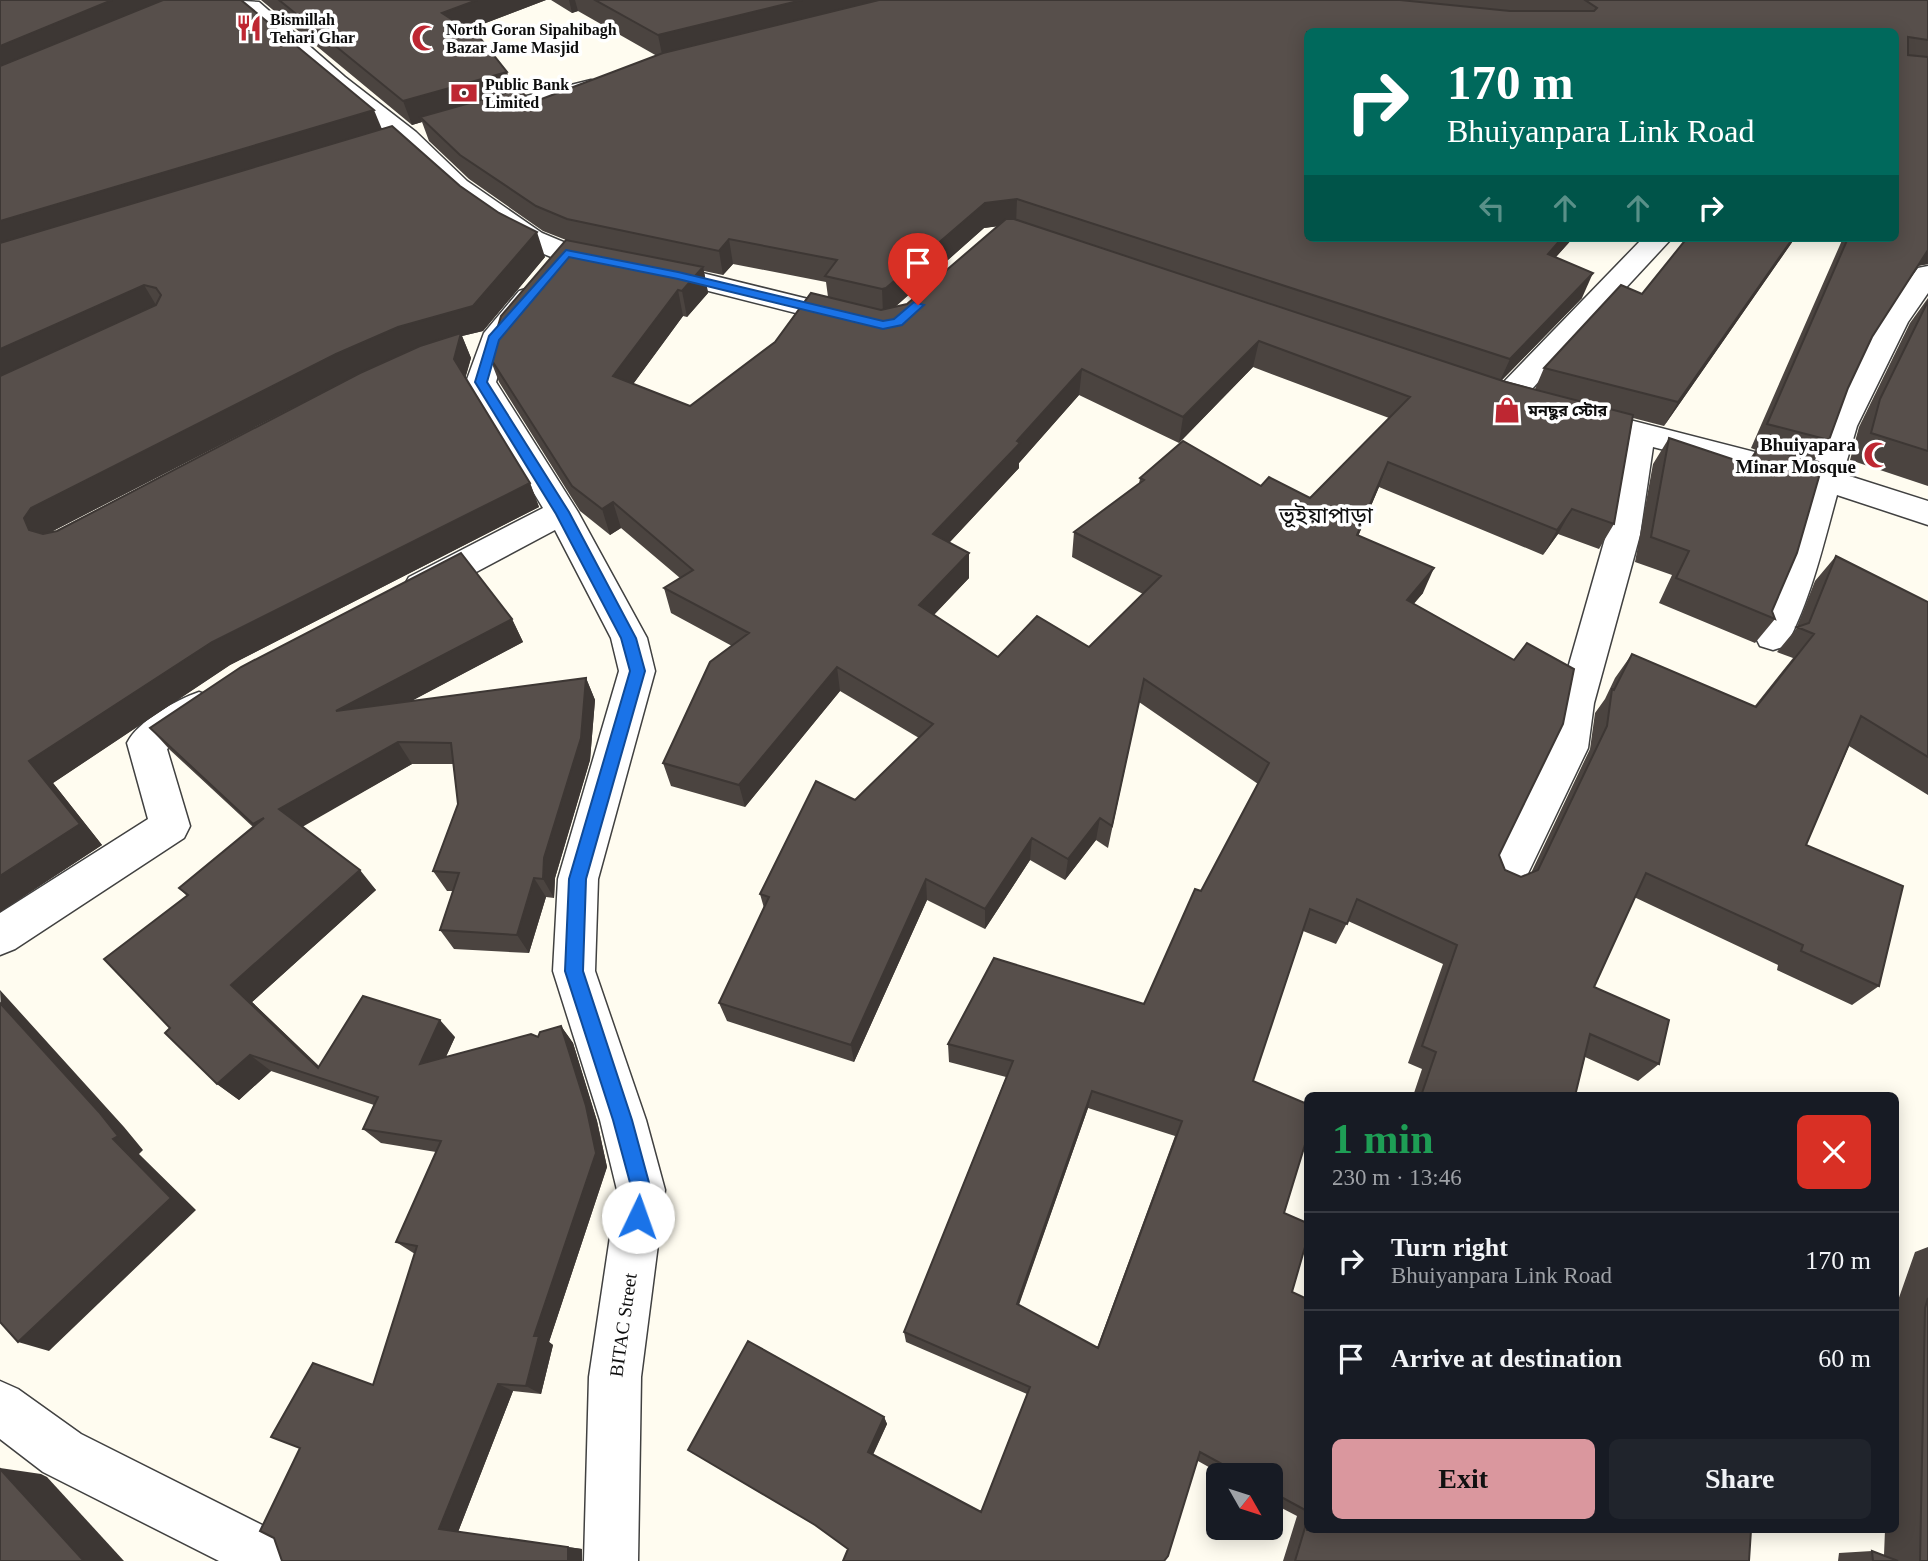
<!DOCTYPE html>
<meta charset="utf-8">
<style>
body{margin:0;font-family:"Times New Roman","Noto Sans Bengali",serif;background:#20242c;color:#f1f3f6;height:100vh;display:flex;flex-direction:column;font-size:26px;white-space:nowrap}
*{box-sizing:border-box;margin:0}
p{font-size:23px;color:#9ea1a6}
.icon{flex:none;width:38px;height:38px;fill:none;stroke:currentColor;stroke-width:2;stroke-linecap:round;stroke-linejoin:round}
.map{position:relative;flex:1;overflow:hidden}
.details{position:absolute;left:1304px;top:1092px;width:595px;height:441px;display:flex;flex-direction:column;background:#171b24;border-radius:10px;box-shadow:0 4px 18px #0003}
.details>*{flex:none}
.top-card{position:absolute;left:1304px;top:28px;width:595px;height:214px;border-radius:10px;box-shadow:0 4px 18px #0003;background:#00695c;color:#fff;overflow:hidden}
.needle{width:46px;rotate:129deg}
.fabs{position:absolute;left:1206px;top:1463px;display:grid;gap:14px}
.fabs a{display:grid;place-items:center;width:77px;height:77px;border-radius:10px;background:#171b24;box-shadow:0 4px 18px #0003;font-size:35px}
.pin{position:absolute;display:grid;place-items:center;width:60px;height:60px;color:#fff;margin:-72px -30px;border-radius:50% 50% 50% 0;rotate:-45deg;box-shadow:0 0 7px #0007}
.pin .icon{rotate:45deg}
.me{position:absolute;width:77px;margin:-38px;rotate:3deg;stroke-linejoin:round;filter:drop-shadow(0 0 5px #0008)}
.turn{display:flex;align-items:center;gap:24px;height:147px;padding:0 28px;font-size:32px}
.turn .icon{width:91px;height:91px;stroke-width:2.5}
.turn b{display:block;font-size:49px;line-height:60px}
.lanes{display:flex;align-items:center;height:66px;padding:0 28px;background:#0003;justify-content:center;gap:35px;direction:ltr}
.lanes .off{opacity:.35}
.round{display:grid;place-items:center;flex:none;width:74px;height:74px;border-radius:10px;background:#20242c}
.head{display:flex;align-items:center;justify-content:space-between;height:119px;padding:0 28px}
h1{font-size:42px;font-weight:800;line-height:52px;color:#1e9e55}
.cta{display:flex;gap:14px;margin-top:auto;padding:14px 28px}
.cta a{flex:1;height:80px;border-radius:10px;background:#da979e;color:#111;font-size:28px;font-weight:800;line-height:80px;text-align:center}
.cta a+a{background:#20242c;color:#f1f3f6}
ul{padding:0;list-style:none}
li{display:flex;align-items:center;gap:21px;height:98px;padding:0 28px;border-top:2px solid #363941}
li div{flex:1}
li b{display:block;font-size:26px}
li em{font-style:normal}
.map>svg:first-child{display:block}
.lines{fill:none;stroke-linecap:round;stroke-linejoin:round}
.minor-casing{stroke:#414141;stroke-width:3}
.minor{fill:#fff;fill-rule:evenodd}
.wall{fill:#4b4440;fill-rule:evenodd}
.shaded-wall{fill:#3d3734}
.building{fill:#574f4b;stroke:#3d3734;stroke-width:2;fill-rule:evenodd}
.route{fill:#1a73e8;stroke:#114b97;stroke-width:2}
.labels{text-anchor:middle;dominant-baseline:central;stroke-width:7;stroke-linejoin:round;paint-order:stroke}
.far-poi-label{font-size:16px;font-weight:bold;fill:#0e0e0e;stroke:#fff;text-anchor:start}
.poi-label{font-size:19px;font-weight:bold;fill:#0e0e0e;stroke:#fff;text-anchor:end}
.street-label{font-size:19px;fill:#0e0e0e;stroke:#fff}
.quarter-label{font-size:23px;fill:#0e0e0e;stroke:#fff}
</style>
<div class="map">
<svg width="1928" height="1561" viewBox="0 0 1928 1561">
<rect width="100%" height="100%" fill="#fffcf0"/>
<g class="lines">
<g class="minor-casing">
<g id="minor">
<path d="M227,0l32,2 86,75 71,55 51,49 75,52 31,13 105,21 183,45 4,6 -4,6 -10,3 -174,-44 -121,-24 -34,-14 -73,-52 -51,-51z"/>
<path d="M591,80l8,2 4,5 -4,5 -120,30 -9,-2 -3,-5 3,-5z"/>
<path d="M1643,238h29l-155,167 -11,3 -11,-3 -4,-7 4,-7z"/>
<path d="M1928,266v27l-20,29 -51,104 -14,48 85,27v24l-91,-30c-14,51 -26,104 -51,151l-13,4 -13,-4 -5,-10 25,-57 27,-92 -154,-40 -13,88 -46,168 -6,45 -68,142 -14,5 -14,-5 -6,-13 64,-129 8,-45 48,-168 16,-96 -54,-15 -4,-7 4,-7 11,-3 234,60c22,-73 60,-139 105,-199z"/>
<path d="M529,288l10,3 4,6 -35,44 -12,41 82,130 69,126 8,33 -57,208 -3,92 51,149 19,70 -24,187 -3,184h-54l5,-184 28,-187 -17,-70 -47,-149 5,-92 61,-208 -8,-33 -56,-108 -122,65 -12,4 -12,-4 -5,-9 5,-9 134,-69 -77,-126 18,-49 35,-42z"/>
<path d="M199,692l13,5 5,10 -5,10 -45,32 23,77 -6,12 -169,111 -15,6v-42l148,-94 -21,-76c11,-22 49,-43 72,-51z"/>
<path d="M0,1381l18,8 63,45 215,108 8,19h-85l-176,-89 -43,-33z"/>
</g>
</g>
<use href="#minor" class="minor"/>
</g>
<g class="wall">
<path d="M0,0l382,129 78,57 85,71 -62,74 -21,5 9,22 -6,20 65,105 9,24 -309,158 -177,118 49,62 -102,67zM357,374l-300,157 -6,1 297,-153z"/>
<path d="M261,0h285l-79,30 40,42 5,19 19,12 126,-47 -79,-45 -6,2 -21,-13h1377v264l-10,2 -46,71 -24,51 -19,52 -16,21 -41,150 3,8 -20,24 -96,-40 13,-28 -37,-13 18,-98 16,-26 77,26 10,-14 -5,-2 92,-210h52v-206h-588v206h266l-17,19 26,41 -80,82 33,9 9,-21 98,-74 153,-56 -131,188 -31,-8 -19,106 -15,25 -41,-15 -15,21 -164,-68 -21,49 65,57 -10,11 86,251 6,15 16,7 10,-4 59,-124 5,-36 10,-14 10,-21 17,-24 122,53 39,-49 -16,-6 19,-23 19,-48 21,-25 92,46v193l-79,-49 -43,99 73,141 -27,19 -75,-35 1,-5 -144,-68 -40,90 65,77 -21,17 -53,-24 -10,39h-162l9,-27 -14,-6 35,-99 -95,-43 -12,23 -33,-13 -50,150 31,132 8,79 15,7v231l442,31h-466l14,-45 -27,-14v-27h-47l-25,-14 -350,88 -33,-24 69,-108 3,7 -14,31 108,57 46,-118 -121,-52 -2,-10 102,-255 -57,-15 -1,-18 196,-40 57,-113 57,-107 -119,-82 -31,146 -12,-8 -31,40 -35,-20 -45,69 -58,-29 -73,162 -127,-41 -8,-18 45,-95 -4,-14 159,-156 -79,-47 -95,116 -74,-21 -8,-23 69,-117 -61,-33 -7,-25 16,-10 -59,-50 -11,7 -30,-24 -81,-129 -10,-26 77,-116 -23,-9 -74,-52 -40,-38 -7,-19 -10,3zM998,226l-91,78 -13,4 90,-80zM733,264l93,18 2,15 -53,45 -85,64 -57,-22 50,-68 4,1 21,-24 -4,-22 19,4zM1253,367l136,51 -79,80 -49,-12 -121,-8 -1,6 -65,48 -2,25 71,37 -54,53 -91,10 -64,-42 35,-37 -20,-35 70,-75v-5l60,-68 100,48zM1088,1108l87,28 -78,212 -78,-43z"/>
<path d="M1928,298v188l-78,-26 9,-33 51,-104z"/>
<path d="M512,619l11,23 -112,59 175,-23 9,22 -5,60 -35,118 -1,20 -8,-1 -17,56 -75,-4 -14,-19 13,-39h-6l-14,-20 25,-67 -5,-40h-41l-110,62 74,64 -124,112 67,64 136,-29 -9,20 92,-20 23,-11 12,17 24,78 10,46 -58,175 4,3 -12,49 -28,-3 -55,141 124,17v12h-300l91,-176 42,-131 -19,-12 40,-90 -55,-9 -18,-14 11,-24 -103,-34 -32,29 -22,-16 -47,-56 17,-132 -8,-8 74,-61 -83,-77 -20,-22z"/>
<path d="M1928,1247v314h-90l1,-8 33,-2 12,4 1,-25h10v-221l20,-57z"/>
</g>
<g class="shaded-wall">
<path d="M112,0h68l-180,76v-30z"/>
<path d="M477,0h69l-97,37 -7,-24z"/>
<path d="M569,0h6l3,11 -6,2z"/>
<path d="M802,0h96l-235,59 -5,-24z"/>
<path d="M507,72l7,24 -94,21 2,5 -10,3 -9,-24z"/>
<path d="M374,110l10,24 -384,117v-30z"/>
<path d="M1017,199l-1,25 -32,4 -96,85h-5l-1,-24 103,-86z"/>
<path d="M537,232l8,25 -62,74 -21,5 9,22 -7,25 -55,-31 -61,27 -297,153 -6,10 -16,-12 -5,-12 7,-10z"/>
<path d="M1562,238h11l-36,40 11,-24z"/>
<path d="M1793,238h2l-131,188 14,-24z"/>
<path d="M729,239l4,25 -10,11 -4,-24z"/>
<path d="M1928,249v15l-12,2z"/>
<path d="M703,267l5,26 -21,24 -5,-26z"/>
<path d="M1593,273l-11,25 -83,85 11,-24z"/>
<path d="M144,285l15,25 -159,72v-33z"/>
<path d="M678,290l5,26 -63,86 -7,-26z"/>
<path d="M1259,341l-6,26 -74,76 4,-26z"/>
<path d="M1082,369l-3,26 -60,68v5l-86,92v-26z"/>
<path d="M1388,462l-9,25 -31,73 9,-25z"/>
<path d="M530,483l9,24 -309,158 -177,118 49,62 -102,67v-36l29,-115 183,-119z"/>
<path d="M613,502l8,26 -11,7 -8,-26z"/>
<path d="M1572,509l-14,25 -15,21 14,-25z"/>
<path d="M969,553v25l-49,51 -1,-24z"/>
<path d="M1434,568l-11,25 -27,32 11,-25z"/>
<path d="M512,619l11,23 -172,91 -15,-22z"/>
<path d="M837,667l3,24 -95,116 -6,-22z"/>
<path d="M586,678l9,22 -5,60 -35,118 -1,20 -11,-19 1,-21z"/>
<path d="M398,742l14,22 -115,66 -18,-21z"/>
<path d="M1100,818l-4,22 -31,40 3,-21z"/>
<path d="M1032,838l-2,22 -45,69v-20z"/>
<path d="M360,870l16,20 -124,112 85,82 -19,-16 -87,-83z"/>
<path d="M534,878l12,19 -17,56 -12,-18z"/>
<path d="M926,879l1,21 -73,162 -3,-17z"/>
<path d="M0,990l124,137 19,23 -4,4 57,56 -147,141 -31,-9z"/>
<path d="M440,1020l15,17 -20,43 -15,-16z"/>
<path d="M561,1026l12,17 24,78 10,46 -58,175 4,3 -12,49 -15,-8 8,-50z"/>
<path d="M250,1055l21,16 -32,29 -22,-16z"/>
<path d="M1092,1091l-4,17 -73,207 2,-11z"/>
<path d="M498,1384l15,7 -55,141 -19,-3z"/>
<path d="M884,1417l3,7 -16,34 -3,-6z"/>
<path d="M0,1468l41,6 6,3 77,84h-42l-82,-92z"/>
<path d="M568,1547l14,2v12h-14z"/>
</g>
<g class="building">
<path d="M0,0h112l-112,46z"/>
<path d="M163,0h78l133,110 -374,111v-155z"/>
<path d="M279,0h198l-35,13 38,25 27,34 -104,29z"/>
<path d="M595,0h207l-144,35z"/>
<path d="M879,0h521l110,11h84l3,-3 -12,-8h343v40l-20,-3v18l20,2v193l-56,87 -24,51 -19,52 -62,-16 81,-186h47v-206h-588v206h255l-14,16 45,19 -83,86 -493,-160 -32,4 -99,85 -4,1 -57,-13 12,-16 -108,-21 -10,12 -152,-32 -31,-13 -76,-51 -40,-38 100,-28 11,14 132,-50z"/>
<path d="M392,126l68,60 39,27 38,19 -64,74 -75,21 -62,27 -305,154 -7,10 5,12 14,4 14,-3 303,-158 60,-27 41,-13 -7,26 76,124 -318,159 -183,119 51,63 -80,52v-500l156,-71 5,-10 -5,-7 -12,-3 -144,64v-106z"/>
<path d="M1006,219h8l492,163 127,33 -19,109 -42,-15 -15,21 -169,-68 -31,73 77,33 -27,32 107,60 13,-17 47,26 -11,55 -64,131 6,15 16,7 17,-7 69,-144 5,-37 2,1 18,-36 124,53 58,-73 -17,-7 12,-4 27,-67 92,46v155l-67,-41 -55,129 97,41 -24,100 -78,-35 2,-6 -157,-72 -52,114 75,33 -10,44 -69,-30 -15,62h-154l15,-44 -14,-6 35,-101 -100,-46 -10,25 -37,-15 -57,172 54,23v34l-23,75 23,10v17l-15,52 15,7v212l-37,-20v-16h-28l-42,-23 -32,104 -4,5h-321l5,-12 -33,-24 -127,-75 60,-109 136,76 -16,35 113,60 49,-125 -126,-55 109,-271 -65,-17 46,-86 150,46 51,-115 6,2 68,-128 -125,-84 -32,147 -12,-8 -32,41 -36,-21 -47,71 -59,-30 -75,166 -132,-42 50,-106 -9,-3 56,-113 39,19 78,-76 -96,-57 -98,118 -76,-22 47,-101 39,-29 -85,-45 29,-18 -80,-68 -11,7 -30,-23 -83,-130 12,-40 65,-76 137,27 -21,24 -4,-1 -65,86 77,30 85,-64 36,-49 70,17 26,-6zM1259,341l151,56 -100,101 -41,-21 -8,9 -78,-45 -43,37 4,2 -70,52 87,44 -72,71 -52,-31 -39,41 -79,-52 50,-52 -36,-19 87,-91 -3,-2 65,-72 101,48zM1092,1091l90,30 -84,227 -81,-44z"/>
<path d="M1687,238h106l-115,164 -134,-34 77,-83 21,9z"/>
<path d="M1928,301v150l-57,-18 9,-34z"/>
<path d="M1669,438l81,27 8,-18 65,16 -26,90 -25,58 3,8 -99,-41 13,-27 -38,-14z"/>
<path d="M461,553l51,66 -176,92 250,-33 -5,60 -37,120 -1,21 -9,-1 -17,57 -77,-5 19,-57 -26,-2 25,-67 -7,-61 -53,-1 -119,67 81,61 -129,115 87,83 45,-72 77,24 -20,44 111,-30 7,3 2,-5 21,-6 25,80 10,47 -62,183h5l-13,50 -28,-2 -59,145 129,18v14h-286l-8,-23 -14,-7 40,-83 -29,-11 42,-74 60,22 44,-139 -21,-4 45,-101 -78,-12 15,-32 -128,-42 -33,29 -52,-51 5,-5 -66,-69 84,-64 -9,-7 85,-70 -11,6 -103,-96 91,-61z"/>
<path d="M0,1003l99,109 19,24 -5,3 58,59 -153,144 -18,-20z"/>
<path d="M1928,1298v263h-8l5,-253z"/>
<path d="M0,1469l83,91 -1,1h-82z"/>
<path d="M1307,1521v9h444l-2,31h-454z"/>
<path d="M1872,1551l26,10h-25z"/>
</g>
<path class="route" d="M566,250l112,22 205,49 11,-2 20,-17 10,3 -22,20 -19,4 -205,-50 -109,-22 -70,83 -12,42 82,130 67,126 9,33 -59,208 -3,92 49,149 19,70 -7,34 -6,2 -7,-2 -3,-7 4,-27 -19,-70 -48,-149 4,-92 61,-208 -9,-33 -65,-124 -81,-132 14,-46z"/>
<defs>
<g id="restaurant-bare" transform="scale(2.1)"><path d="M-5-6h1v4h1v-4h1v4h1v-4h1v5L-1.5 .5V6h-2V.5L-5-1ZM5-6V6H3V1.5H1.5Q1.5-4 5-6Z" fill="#be2732" stroke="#fff" stroke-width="2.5" paint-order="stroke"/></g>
<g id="mosque-bare" transform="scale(2.1)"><path d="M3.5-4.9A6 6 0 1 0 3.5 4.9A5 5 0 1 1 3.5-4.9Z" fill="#be2732" stroke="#fff" stroke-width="2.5" paint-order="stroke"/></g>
<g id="bank-bare" transform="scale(2.1)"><path d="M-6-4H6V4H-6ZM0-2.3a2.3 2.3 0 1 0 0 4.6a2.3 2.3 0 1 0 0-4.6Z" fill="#be2732" stroke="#fff" stroke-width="2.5" paint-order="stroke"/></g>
<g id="shop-bare" transform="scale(2.1)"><path d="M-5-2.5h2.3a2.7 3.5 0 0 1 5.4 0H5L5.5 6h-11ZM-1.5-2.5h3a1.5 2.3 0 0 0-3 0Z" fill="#be2732" stroke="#fff" stroke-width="2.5" paint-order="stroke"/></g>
</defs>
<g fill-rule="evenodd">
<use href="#restaurant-bare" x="249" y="28"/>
<use href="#mosque-bare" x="425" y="38"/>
<use href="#bank-bare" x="464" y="93"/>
<use href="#shop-bare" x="1507" y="410"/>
<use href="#mosque-bare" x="1877" y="455"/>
</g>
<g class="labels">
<g class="far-poi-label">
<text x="270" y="19">Bismillah<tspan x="270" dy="18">Tehari Ghar</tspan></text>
<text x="446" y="29">North Goran Sipahibagh<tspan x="446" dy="18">Bazar Jame Masjid</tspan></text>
<text x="485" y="84">Public Bank<tspan x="485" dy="18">Limited</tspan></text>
<text x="1528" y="410">মনছুর স্টোর</text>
</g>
<g class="poi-label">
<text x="1856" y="444">Bhuiyapara<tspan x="1856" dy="22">Minar Mosque</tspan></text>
</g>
<g class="street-label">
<text transform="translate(623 1325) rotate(-82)">BITAC Street</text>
</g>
<g class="quarter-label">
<text x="1326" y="515">ভূইয়াপাড়া</text>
</g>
</g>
</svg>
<div class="fabs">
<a><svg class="needle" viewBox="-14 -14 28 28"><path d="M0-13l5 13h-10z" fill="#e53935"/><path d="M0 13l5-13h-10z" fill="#9ea1a6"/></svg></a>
</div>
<div class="pin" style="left:918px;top:305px;background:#d93025"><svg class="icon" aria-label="arrive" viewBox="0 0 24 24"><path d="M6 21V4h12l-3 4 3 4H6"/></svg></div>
<svg class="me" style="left:638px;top:1217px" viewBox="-20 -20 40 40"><circle r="19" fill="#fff"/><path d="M0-13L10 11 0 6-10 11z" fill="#1a73e8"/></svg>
<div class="top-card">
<div class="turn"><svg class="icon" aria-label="right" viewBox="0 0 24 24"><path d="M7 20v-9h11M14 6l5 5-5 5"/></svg><div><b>170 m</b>Bhuiyanpara Link Road</div></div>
<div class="lanes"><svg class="icon off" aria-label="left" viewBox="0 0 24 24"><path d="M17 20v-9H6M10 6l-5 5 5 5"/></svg><svg class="icon off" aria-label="ahead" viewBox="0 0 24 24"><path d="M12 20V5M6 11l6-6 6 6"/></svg><svg class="icon off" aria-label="ahead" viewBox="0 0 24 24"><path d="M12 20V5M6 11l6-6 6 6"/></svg><svg class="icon" aria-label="right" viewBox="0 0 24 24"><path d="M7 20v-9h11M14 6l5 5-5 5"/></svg></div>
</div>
<section class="details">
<div class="head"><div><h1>1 min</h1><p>230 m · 13:46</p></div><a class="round" style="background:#d93025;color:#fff"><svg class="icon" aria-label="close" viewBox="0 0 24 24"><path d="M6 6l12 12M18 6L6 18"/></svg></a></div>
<ul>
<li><svg class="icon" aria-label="right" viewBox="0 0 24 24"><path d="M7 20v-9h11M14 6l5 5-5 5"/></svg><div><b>Turn right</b><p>Bhuiyanpara Link Road</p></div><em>170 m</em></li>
<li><svg class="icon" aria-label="arrive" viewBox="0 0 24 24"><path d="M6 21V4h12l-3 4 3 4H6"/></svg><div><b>Arrive at destination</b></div><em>60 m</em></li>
</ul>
<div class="cta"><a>Exit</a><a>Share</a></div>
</section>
</div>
